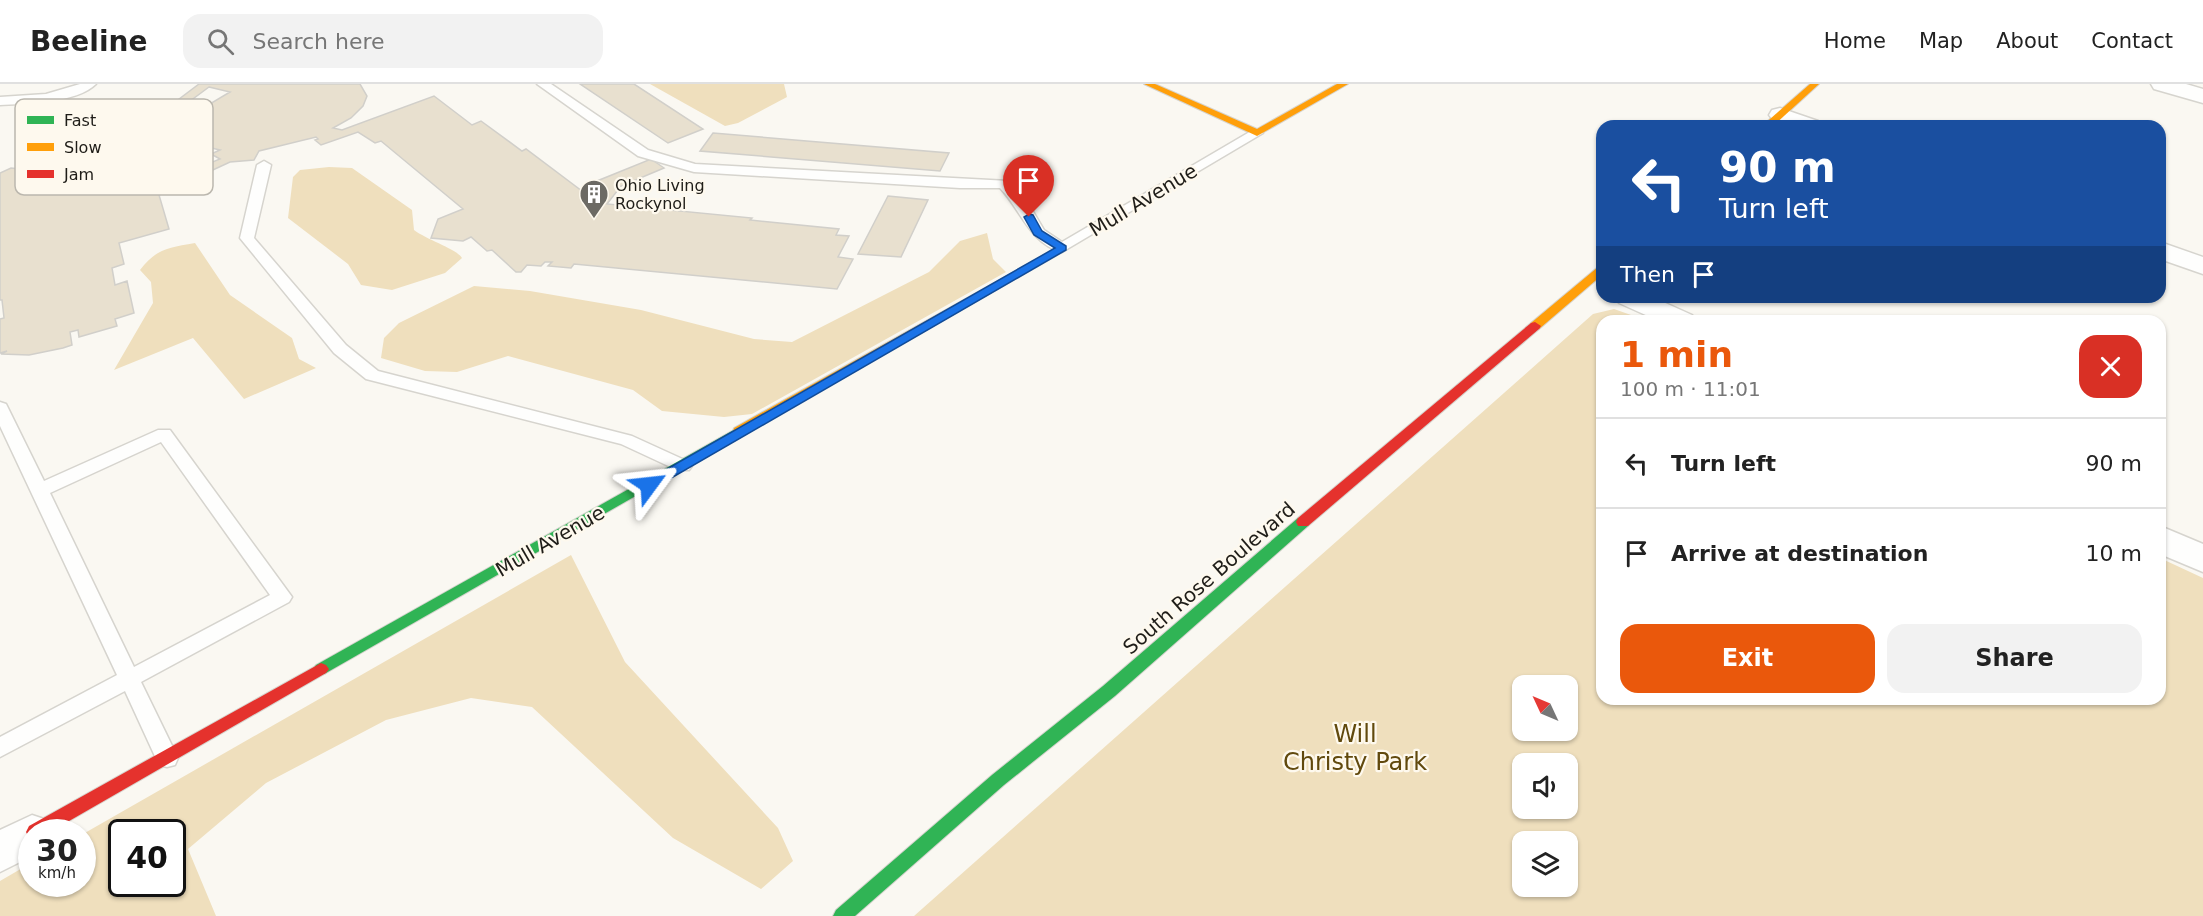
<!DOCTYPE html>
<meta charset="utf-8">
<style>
body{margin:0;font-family:"DejaVu Sans",sans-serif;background:#f2f2f2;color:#222;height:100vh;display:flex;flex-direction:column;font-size:22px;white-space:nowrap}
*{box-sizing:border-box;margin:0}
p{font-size:20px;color:#767676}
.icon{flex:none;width:33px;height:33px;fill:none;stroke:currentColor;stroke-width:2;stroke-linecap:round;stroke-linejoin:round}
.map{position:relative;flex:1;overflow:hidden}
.details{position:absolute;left:1596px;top:231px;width:570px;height:390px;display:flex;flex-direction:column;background:#fff;border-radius:18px;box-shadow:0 2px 4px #0004}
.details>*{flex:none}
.banner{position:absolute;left:1596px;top:36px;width:570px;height:183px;border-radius:18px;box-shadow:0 2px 4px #0004;background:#1a4fa0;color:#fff;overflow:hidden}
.needle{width:39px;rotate:314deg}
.fabs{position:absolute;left:1512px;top:591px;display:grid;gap:12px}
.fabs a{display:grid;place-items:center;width:66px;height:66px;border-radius:12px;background:#fff;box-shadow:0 2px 4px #0004;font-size:30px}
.speed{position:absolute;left:18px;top:735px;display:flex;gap:12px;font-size:30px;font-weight:700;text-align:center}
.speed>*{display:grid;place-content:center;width:78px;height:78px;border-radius:50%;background:#fff;box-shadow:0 2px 4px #0004;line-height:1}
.speed small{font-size:15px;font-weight:400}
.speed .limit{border:3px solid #111;border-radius:9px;background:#fff;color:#111}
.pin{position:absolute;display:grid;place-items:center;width:51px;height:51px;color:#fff;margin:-62px -26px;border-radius:50% 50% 50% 0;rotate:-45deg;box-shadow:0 0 6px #0007}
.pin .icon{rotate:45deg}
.me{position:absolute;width:66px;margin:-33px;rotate:60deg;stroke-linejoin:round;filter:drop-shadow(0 0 4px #0008)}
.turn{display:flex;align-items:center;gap:21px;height:126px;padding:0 24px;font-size:27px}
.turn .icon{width:78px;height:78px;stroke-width:2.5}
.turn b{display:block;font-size:42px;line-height:51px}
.then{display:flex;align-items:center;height:57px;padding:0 24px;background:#0003;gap:12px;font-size:22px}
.round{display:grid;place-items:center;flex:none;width:63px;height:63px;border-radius:18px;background:#f2f2f2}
.overview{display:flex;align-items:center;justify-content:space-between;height:102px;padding:0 24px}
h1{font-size:36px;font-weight:600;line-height:45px;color:#ea580c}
.cta{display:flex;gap:12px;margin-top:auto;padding:12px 24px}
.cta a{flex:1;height:69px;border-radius:18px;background:#ea580c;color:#fff;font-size:24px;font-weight:600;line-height:69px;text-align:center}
.cta a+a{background:#f2f2f2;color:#222}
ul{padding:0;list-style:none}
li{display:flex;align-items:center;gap:18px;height:90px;padding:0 24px;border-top:2px solid #e0e0e0}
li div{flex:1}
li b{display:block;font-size:22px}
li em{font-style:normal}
header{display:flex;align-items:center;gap:36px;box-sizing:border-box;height:84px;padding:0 30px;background:#fff;border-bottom:2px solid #e0e0e0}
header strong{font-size:28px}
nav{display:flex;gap:33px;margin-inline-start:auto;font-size:21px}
.search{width:420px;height:54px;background:#f2f2f2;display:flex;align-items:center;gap:15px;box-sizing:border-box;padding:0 21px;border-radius:18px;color:#767676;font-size:22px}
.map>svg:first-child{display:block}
.green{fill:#efdfbd;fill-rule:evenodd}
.building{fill:#e8e0cf;stroke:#d1cfca;stroke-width:1.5;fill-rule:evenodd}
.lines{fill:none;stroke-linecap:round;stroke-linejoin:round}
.lane-casing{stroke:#d6d4ce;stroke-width:3}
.street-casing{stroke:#d6d4ce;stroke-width:3}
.fast-casing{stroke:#d6d4ce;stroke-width:2}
.slow-casing{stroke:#d6d4ce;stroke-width:2}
.jam-casing{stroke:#d6d4ce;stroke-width:2}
.lane{fill:#fefefd;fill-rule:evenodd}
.street{fill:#fefefd;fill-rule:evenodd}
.fast{fill:#30b455;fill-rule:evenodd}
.slow{fill:#ff9f0a;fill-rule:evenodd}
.jam{fill:#e5322d;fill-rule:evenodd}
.route{fill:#1a73e8;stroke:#114b97;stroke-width:1.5}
.labels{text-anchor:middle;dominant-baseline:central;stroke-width:4.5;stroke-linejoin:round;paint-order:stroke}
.far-poi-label{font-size:16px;fill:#1f1d18;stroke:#fef9ee;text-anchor:start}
.street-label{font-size:20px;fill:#1f1d18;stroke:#fef9ee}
.near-park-label{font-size:24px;fill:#61490d;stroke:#fef9ee}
.key{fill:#fef9ee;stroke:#bbb7ae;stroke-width:1.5}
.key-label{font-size:16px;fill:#1f1d18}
</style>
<header>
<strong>Beeline</strong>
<div class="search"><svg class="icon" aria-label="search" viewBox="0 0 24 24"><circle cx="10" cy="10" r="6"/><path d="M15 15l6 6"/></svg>Search here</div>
<nav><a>Home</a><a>Map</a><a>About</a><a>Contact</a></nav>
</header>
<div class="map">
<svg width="2203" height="832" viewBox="0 0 2203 832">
<rect width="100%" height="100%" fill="#faf8f2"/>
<g class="green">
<path d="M650,0h134l3,13 -49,26 -13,3z"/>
<path d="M329,83l23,1 60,42 2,20c13,10 43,19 48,28l-17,15 -53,17 -31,-5 -13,-21 -60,-46 5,-41 7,-7z"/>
<path d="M987,149l6,26 13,13 -254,142 -28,3 -62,-6 -29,-21 -125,-34 -51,16 -32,-1 -44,-13 3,-20 15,-15 75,-37 56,5 111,19 113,29 38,3 137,-70 31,-31z"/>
<path d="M195,159l35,52 62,43 7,21 17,9 -72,31 -51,-61 -79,32 39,-67 -2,-21 -11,-12c17,-22 28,-22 55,-27z"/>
<path d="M1614,225l34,12h-46v378h558v-141l43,20v338h-1289l679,-602zM1522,602h46v44h-46zM1522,680h46v44h-46zM1522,758h46v44h-46z"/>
<path d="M571,471l54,107 153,166 15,33 -32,28 -88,-51 -141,-131 -61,-9 -85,22 -120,63 -78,66 28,67h-216v-35l31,-18 1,21h50l1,-50zM172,748v52h-50v-52z"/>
</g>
<g class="building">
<path d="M199,0h161l7,12 -4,10 -12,12 -18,10 9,2 92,-34 38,29 9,-4 41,30 4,-2 60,45 11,-13 54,-22 13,9 -43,18 -14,18 145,14 -2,2 89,9 -3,6 13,1 -11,21 15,2 -16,30 -263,-25 -3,4 -23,-2 4,-4h-7l-4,4 -14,-1 -6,7h-5l-24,-22 -5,1 -16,-14 -8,4 -32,-3 7,-19 25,-10 -82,-68 -6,2 -17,-11 -37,13 -6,-5 3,-1 -2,-2 -57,14 -5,9 -24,2 -71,33 10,34 -50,14 5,21 -12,4 3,17 12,-4 7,32 -19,6 2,7 -38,11 -1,-7 -8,2 2,13 -9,3 -34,7 -28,-1 6,-3 -7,2v-34l4,-1 -2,-18h-2v-127l11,-5 47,5 37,-15 10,6 42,-18 -2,-12 9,-16zM209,3l21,5 -27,16 -9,9 -5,10 1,8 13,11 17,4 -9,4 9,5 -43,18 -9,-5 -28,12 -27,-16 50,-21 1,-17 6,-14z"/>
<path d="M580,0h54l69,45 -35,14z"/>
<path d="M713,49l236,20 -9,18 -240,-20z"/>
<path d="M888,112l40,4 -27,57 -43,-3z"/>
</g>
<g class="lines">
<g class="lane-casing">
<g id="lane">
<path d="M80,0h16c-19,19 -70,20 -96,21v-8l46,-3z"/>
<path d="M537,0h14l97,66 47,14 314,17 16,17 19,32 18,12 191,-112h8l2,3 -201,119c-32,-8 -41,-42 -62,-64h-40l-266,-16 -56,-16z"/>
<path d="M264,77l7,4 -17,73 92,107 32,26 254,65 57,26 3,4 -3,4h-12l-56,-26 -255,-65 -32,-26 -94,-115 17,-73z"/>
<path d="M0,318l6,2 2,4 36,73 114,-51h12l122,167 -3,5 -148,80 37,76 -3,7 -8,2 -8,-2 -34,-74 -125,66v-20l117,-62 -117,-249zM161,358l109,153 -136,72 -84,-174z"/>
</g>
</g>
<g class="street-casing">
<g id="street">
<path d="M2151,0h35l17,5v14l-49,-14z"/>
<path d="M1780,24l38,13 4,5c-17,0 -43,4 -53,-11l3,-5z"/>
<path d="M2160,158l43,15v17l-43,-15z"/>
<path d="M1615,213h37l40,18 4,6h-37l-40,-18z"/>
<path d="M2160,442l43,18v28l-43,-18z"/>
<path d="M32,731l15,5 5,12h-20v24l-32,16v-42z"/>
</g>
</g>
<g class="fast-casing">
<g id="fast">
<path d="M739,343l6,4 -1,3 -418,239 -5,2 -5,-2 -3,-4 3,-4z"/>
<path d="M1303,433l5,1 2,4 -2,4 -193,170 -111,89 -149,131h-22l3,-6 156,-135 111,-89 195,-168z"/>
</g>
</g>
<g class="slow-casing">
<g id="slow">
<path d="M1144,0h11l102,45 80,-45h11l-91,52z"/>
<path d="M1810,0h9l-46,42h-11z"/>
<path d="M1062,161l4,1v4l-322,184h-10l-1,-3 1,-3z"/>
<path d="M1602,182v9l-63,54h-8l-2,-3 2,-3 67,-56z"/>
</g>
</g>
<g class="jam-casing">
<g id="jam">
<path d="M1535,238l6,4 -2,3 -231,197h-10l-2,-4 2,-4 233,-195z"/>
<path d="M321,579l5,2 3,4 -3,4 -276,159h-18v6h-3l-3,-6 3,-6z"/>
</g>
</g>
<use href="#lane" class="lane"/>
<use href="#street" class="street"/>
<use href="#fast" class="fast"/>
<use href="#slow" class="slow"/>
<use href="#jam" class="jam"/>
</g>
<path class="route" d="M1029,130l4,1 9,16 24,15v4l-412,238h-10l-2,-3 2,-3 411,-234 -21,-13 -10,-18z"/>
<defs>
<g id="building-pin" transform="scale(1.5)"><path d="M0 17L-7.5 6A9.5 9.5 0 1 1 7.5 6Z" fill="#6c6a64" stroke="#fef9ee"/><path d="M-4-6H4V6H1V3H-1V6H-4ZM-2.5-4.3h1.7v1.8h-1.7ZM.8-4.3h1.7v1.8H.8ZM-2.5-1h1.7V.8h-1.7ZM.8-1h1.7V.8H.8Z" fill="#fff"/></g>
</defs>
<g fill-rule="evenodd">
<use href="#building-pin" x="594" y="110"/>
</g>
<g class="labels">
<g class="far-poi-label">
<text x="615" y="101">Ohio Living<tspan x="615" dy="18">Rockynol</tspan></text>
</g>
<g class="street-label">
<text transform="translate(1143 116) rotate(-31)">Mull Avenue</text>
<text transform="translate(550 457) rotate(-30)">Mull Avenue</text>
<text transform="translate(1209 494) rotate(-41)">South Rose Boulevard</text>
</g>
<g class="near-park-label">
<text x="1355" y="650">Will<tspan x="1355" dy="28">Christy Park</tspan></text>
</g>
</g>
<rect x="15" y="15" width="198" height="96" rx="9" class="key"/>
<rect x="27" y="32" width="27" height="8" fill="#30b455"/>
<rect x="27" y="59" width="27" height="8" fill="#ff9f0a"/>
<rect x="27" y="86" width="27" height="8" fill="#e5322d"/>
<g class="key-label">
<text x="64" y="42">Fast</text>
<text x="64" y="69">Slow</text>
<text x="64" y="96">Jam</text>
</g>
</svg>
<div class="fabs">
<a><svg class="needle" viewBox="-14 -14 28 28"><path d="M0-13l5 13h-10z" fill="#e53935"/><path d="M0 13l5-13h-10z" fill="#767676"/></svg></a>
<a><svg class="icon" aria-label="sound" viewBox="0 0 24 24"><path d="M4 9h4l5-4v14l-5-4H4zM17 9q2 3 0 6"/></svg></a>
<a><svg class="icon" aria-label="layers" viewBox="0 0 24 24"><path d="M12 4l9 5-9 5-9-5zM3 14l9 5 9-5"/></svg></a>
</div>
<div class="speed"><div>30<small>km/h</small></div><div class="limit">40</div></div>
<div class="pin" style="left:1029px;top:133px;background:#d93025"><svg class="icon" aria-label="arrive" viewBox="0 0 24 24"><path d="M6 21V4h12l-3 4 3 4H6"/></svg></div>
<svg class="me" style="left:649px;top:401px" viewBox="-20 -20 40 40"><path d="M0-17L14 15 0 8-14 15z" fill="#1a73e8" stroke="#fff" stroke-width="4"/></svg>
<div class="banner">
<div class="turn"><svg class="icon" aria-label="left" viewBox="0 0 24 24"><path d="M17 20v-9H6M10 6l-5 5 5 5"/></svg><div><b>90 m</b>Turn left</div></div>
<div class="then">Then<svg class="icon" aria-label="arrive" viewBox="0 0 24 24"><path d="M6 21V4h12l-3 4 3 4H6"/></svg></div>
</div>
<section class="details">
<div class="overview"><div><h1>1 min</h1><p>100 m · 11:01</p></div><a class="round" style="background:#d93025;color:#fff"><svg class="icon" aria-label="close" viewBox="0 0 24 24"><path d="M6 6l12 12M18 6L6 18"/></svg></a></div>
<ul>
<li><svg class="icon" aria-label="left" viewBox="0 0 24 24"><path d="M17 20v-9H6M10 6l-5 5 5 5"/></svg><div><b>Turn left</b></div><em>90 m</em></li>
<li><svg class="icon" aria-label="arrive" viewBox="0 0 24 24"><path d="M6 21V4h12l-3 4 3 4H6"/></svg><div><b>Arrive at destination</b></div><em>10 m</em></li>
</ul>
<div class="cta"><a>Exit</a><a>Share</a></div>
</section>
</div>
